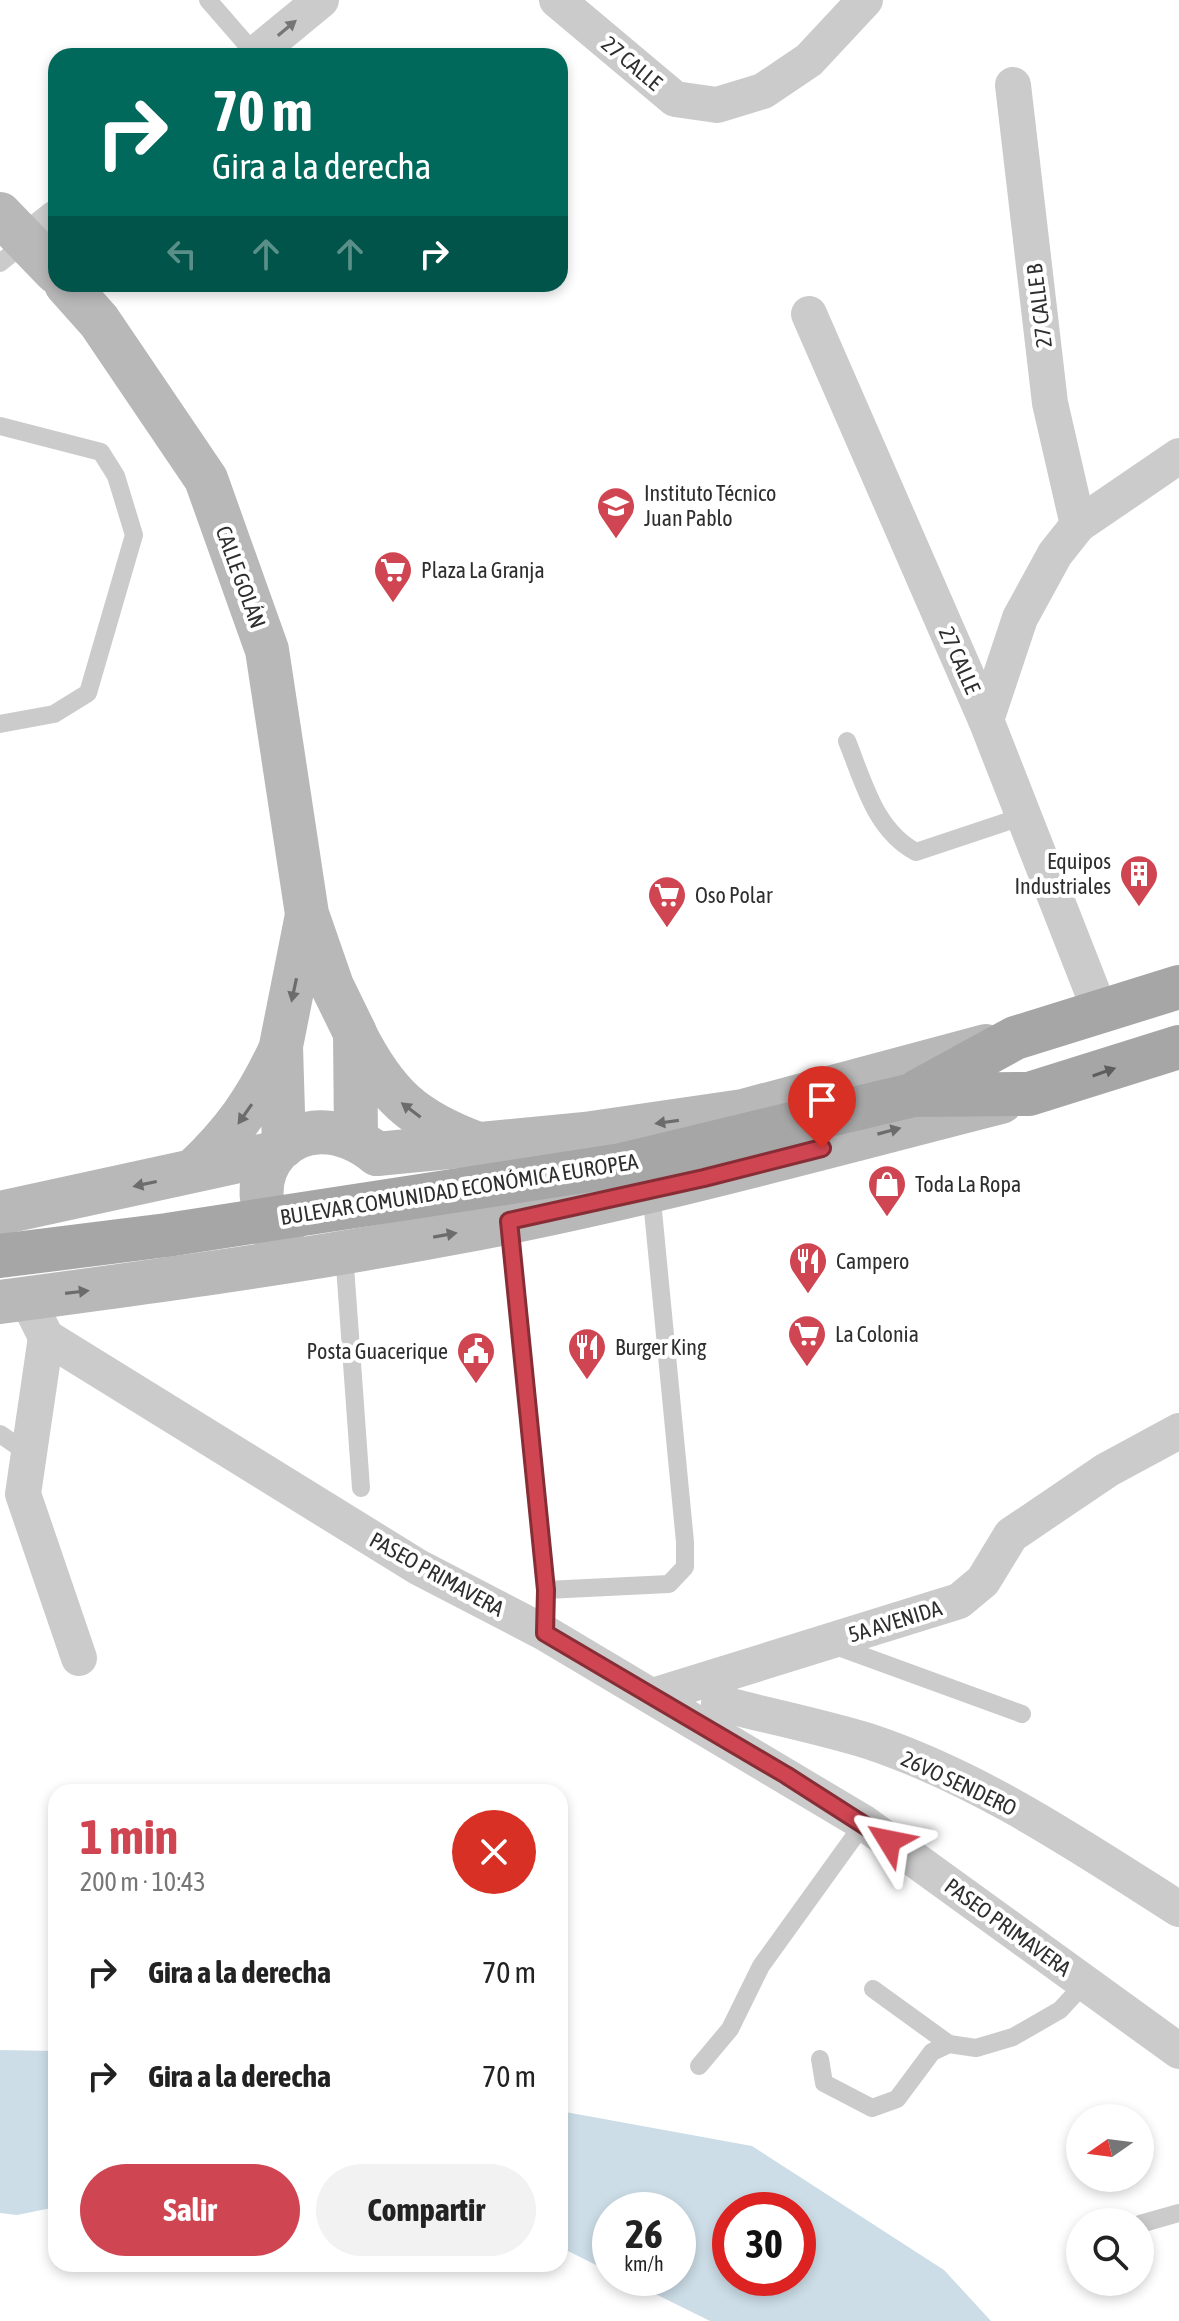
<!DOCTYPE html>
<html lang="es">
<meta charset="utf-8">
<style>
body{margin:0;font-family:"Asap Condensed",sans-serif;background:#f2f2f2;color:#222;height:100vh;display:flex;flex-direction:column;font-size:30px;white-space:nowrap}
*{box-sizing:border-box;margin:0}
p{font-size:26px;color:#767676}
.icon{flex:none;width:44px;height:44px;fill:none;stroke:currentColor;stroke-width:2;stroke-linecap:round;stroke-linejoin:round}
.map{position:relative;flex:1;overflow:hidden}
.details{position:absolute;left:48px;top:1784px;width:520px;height:488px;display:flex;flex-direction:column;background:#fff;border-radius:24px;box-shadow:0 4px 12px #0003}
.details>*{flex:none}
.hud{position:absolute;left:48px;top:48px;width:520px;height:244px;border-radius:24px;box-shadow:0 4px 12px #0003;background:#00695c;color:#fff;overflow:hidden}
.needle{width:52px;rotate:256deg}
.controls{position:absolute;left:1066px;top:2104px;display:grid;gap:16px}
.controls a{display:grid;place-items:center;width:88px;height:88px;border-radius:50%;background:#fff;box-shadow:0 4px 12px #0003;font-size:40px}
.speed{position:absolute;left:592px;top:2192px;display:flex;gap:16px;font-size:40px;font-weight:700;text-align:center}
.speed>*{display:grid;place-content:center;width:104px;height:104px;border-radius:50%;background:#fff;box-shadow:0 4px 12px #0003;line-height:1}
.speed small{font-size:20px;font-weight:400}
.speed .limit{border:12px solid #d22;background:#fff;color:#111}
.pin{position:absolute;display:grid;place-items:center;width:68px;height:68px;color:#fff;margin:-82px -34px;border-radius:50% 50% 50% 0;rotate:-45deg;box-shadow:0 0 8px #0007}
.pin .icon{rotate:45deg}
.me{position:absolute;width:88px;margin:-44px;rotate:305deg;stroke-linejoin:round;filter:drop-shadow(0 0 6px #0008)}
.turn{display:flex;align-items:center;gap:28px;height:168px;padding:0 32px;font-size:36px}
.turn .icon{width:104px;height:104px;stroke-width:2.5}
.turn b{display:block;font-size:56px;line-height:68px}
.lanes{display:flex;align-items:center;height:76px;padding:0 32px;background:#0003;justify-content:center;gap:40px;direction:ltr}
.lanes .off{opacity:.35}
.round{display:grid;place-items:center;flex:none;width:84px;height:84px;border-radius:42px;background:#f2f2f2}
.head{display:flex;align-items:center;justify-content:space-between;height:136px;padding:0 32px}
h1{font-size:48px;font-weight:700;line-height:60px;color:#d04552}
.action{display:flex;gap:16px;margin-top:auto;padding:16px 32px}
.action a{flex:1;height:92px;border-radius:48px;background:#d04552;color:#fff;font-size:32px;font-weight:700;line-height:92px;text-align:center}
.action a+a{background:#f2f2f2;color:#222}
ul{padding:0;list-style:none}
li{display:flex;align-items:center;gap:24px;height:104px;padding:0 32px}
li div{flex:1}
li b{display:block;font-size:30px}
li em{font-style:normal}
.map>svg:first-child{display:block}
.water{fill:#ccdde7;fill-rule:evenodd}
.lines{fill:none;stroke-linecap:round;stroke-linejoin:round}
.lane{stroke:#cbcbcb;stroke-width:18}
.street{stroke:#cbcbcb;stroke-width:36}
.secondary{stroke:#b8b8b8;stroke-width:44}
.primary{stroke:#a6a6a6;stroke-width:44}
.primary-bridge{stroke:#a6a6a6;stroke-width:44}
.oneway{fill:#757575}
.oneway2{fill:#6c6c6c}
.oneway3{fill:#5e5e5e}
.route-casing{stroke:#872d35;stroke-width:20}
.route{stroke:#d04552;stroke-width:14}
.labels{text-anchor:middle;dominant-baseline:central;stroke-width:8;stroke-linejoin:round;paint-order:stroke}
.street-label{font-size:22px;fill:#2e2e2e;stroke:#fff}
.poi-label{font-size:22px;fill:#2e2e2e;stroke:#fff;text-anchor:start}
</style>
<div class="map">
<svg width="1179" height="2321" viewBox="0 0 1179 2321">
<rect width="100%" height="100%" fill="#fff"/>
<g class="water">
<path d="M0,2050l56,1v156l-39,8 -17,-2z"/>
<path d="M560,2111l192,35 192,124 47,51h-281l-87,-43h55v-68h-68v62l-50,-25zM730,2210h68v68h-68z"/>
</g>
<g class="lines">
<g class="lane">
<path d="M208,0l47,54"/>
<path d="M0,263l26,-21"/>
<path d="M0,426l101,26 15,24 18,59 -46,158 -34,21 -54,10"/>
<path d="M847,741c17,42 28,89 69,111l108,-36"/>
<path d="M509,1221l37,369 123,-6 16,-17v-25l-34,-352"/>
<path d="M344,1252l17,236"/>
<path d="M0,1434l29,20"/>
<path d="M833,1645l189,69"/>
<path d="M873,1989l76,55"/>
<path d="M820,2059l4,24 48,25 25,-9 35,-47 17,-8 27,4 37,-11 47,-27 25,-27"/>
<path d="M699,2066l31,-37 31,-63 103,-143"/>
<path d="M1140,2224l39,-11"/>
</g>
<g class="street">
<path d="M557,0l118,99 42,6 46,-14 46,-31 56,-60"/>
<path d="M253,56l68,-56"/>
<path d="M1013,85l37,318 28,122"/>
<path d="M28,240l28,-22"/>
<path d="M809,314l177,406 114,291"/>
<path d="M986,720l34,-102 35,-64 23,-29 101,-69"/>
<path d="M27,1299l19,38 372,230 127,66 319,190 315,228"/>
<path d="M46,1337l-23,157 56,164"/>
<path d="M653,1696l306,-95 24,-20 28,-46 96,-65 72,-39"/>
<path d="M719,1703c49,13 100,23 149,38 112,37 212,105 311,168"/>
</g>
<g class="secondary">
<path d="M0,214l56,58"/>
<path d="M66,284l33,37 107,158 61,171 40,264 25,72 23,47 1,104"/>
<path d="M355,1034c31,61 58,86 123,110"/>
<path d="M284,1146l-3,-100 25,-126"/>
<path d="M377,1154l208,-20 158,-23 243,-65"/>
<path d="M194,1170c39,-37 62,-69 85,-118"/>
<path d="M0,1213l275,-60"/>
<path d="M287,1250c-67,-72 11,-159 90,-96"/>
<path d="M0,1302c150,-20 299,-40 448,-68 186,-34 369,-85 553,-132"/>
</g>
<g class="primary">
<path d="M918,1091l97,-53 164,-51"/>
<path d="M837,1113l76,-18 116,-1 150,-47"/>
</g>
<path class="primary-bridge" d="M0,1256l167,-21 455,-70 215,-52"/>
</g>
<defs><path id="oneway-solid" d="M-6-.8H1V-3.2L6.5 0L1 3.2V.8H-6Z" transform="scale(2)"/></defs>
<use class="oneway" href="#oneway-solid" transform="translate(287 28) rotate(-40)"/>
<g class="oneway2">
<use href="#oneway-solid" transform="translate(294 990) rotate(102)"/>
<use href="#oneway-solid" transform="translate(411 1110) rotate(-143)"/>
<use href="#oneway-solid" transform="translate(245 1114) rotate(125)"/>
<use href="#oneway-solid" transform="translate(667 1122) rotate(172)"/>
<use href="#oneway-solid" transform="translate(889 1131) rotate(-15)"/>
<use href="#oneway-solid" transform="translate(145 1184) rotate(168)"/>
<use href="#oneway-solid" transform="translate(445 1235) rotate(-10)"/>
<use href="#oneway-solid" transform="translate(77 1292) rotate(-7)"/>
</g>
<use class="oneway3" href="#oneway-solid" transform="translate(1104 1072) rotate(-19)"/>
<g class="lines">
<g class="route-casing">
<path id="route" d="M822,1148l-118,30 -195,43 37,369 -1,43 241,142 103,66"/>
</g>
<use href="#route" class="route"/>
</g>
<defs>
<g id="university-pin" transform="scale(2)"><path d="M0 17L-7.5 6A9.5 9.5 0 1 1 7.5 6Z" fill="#d04552" stroke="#fff"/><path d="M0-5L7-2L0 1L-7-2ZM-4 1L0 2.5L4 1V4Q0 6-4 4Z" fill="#fff"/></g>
<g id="supermarket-pin" transform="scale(2)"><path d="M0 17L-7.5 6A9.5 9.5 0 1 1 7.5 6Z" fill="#d04552" stroke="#fff"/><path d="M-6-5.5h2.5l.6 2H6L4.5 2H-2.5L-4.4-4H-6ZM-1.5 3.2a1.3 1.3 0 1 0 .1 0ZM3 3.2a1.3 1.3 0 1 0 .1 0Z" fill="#fff"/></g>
<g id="building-pin" transform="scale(2)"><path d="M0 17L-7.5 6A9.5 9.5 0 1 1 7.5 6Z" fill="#d04552" stroke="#fff"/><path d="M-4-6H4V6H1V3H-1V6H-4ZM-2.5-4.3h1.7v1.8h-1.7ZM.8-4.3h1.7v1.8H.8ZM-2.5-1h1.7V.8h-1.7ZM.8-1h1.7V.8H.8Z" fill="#fff"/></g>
<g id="shop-pin" transform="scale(2)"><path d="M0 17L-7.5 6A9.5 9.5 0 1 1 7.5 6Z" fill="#d04552" stroke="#fff"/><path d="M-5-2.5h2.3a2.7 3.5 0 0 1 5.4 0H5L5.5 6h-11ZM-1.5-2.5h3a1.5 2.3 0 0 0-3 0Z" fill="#fff"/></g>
<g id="restaurant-pin" transform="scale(2)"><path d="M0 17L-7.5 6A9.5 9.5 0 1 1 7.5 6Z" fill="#d04552" stroke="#fff"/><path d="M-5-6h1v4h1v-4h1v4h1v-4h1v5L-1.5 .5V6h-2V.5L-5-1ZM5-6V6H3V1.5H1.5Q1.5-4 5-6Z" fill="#fff"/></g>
<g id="civic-pin" transform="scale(2)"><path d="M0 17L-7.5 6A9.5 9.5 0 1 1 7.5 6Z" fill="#d04552" stroke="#fff"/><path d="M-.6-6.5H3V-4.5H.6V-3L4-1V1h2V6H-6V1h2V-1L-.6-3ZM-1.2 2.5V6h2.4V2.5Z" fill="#fff"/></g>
</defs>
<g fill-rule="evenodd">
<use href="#university-pin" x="616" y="506"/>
<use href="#supermarket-pin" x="393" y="570"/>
<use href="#building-pin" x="1139" y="874"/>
<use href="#supermarket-pin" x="667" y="895"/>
<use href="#shop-pin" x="887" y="1184"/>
<use href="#restaurant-pin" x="808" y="1261"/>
<use href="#supermarket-pin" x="807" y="1334"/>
<use href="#restaurant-pin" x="587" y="1347"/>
<use href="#civic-pin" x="476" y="1351"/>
</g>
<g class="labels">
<g class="street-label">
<text transform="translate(632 63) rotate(40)">27 CALLE</text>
<text transform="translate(1039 306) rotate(-97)">27 CALLE B</text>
<text transform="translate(241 577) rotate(70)">CALLE GOLÁN</text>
<text transform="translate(960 660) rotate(66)">27 CALLE</text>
<text transform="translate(459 1189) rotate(-9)">BULEVAR COMUNIDAD ECONÓMICA EUROPEA</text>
<text transform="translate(437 1574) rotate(29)">PASEO PRIMAVERA</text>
<text transform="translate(895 1621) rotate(-17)">5A AVENIDA</text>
<text transform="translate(959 1783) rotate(25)">26VO SENDERO</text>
<text transform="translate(1008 1927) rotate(36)">PASEO PRIMAVERA</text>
</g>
<g class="poi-label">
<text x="644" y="493">Instituto Técnico<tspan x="644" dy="25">Juan Pablo</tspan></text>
<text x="421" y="570">Plaza La Granja</text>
<text x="1111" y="861" text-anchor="end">Equipos<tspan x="1111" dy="25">Industriales</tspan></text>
<text x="695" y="895">Oso Polar</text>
<text x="915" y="1184">Toda La Ropa</text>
<text x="836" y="1261">Campero</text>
<text x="835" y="1334">La Colonia</text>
<text x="615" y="1347">Burger King</text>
<text x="448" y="1351" text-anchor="end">Posta Guacerique</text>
</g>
</g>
</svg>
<div class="controls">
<a><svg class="needle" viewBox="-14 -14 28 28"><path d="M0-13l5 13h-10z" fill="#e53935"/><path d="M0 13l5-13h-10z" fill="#767676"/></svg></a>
<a><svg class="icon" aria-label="search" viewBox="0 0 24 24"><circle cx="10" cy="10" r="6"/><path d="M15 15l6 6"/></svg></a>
</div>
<div class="speed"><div>26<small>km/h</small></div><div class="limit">30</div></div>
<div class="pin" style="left:822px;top:1148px;background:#d93025"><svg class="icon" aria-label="arrive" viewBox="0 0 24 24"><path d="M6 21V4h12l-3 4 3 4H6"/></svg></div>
<svg class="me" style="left:889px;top:1841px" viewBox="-20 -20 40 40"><path d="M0-17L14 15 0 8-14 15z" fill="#d04552" stroke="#fff" stroke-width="4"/></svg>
<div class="hud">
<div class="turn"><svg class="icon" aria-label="right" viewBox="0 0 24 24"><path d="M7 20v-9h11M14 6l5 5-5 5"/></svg><div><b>70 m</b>Gira a la derecha</div></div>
<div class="lanes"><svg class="icon off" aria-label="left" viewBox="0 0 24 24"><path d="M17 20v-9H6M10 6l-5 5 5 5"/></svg><svg class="icon off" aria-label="ahead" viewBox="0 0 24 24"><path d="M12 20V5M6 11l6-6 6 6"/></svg><svg class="icon off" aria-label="ahead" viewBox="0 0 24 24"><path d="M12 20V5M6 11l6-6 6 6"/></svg><svg class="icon" aria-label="right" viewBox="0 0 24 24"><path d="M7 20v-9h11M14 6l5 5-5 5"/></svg></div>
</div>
<section class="details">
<div class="head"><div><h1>1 min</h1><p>200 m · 10:43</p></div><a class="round" style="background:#d93025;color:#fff"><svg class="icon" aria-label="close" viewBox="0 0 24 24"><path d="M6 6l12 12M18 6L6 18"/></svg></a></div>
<ul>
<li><svg class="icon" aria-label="right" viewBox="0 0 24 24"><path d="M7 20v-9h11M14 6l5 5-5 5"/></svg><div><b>Gira a la derecha</b></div><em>70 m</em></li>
<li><svg class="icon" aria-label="right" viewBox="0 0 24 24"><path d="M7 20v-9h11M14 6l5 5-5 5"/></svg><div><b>Gira a la derecha</b></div><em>70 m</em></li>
</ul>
<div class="action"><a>Salir</a><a>Compartir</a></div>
</section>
</div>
